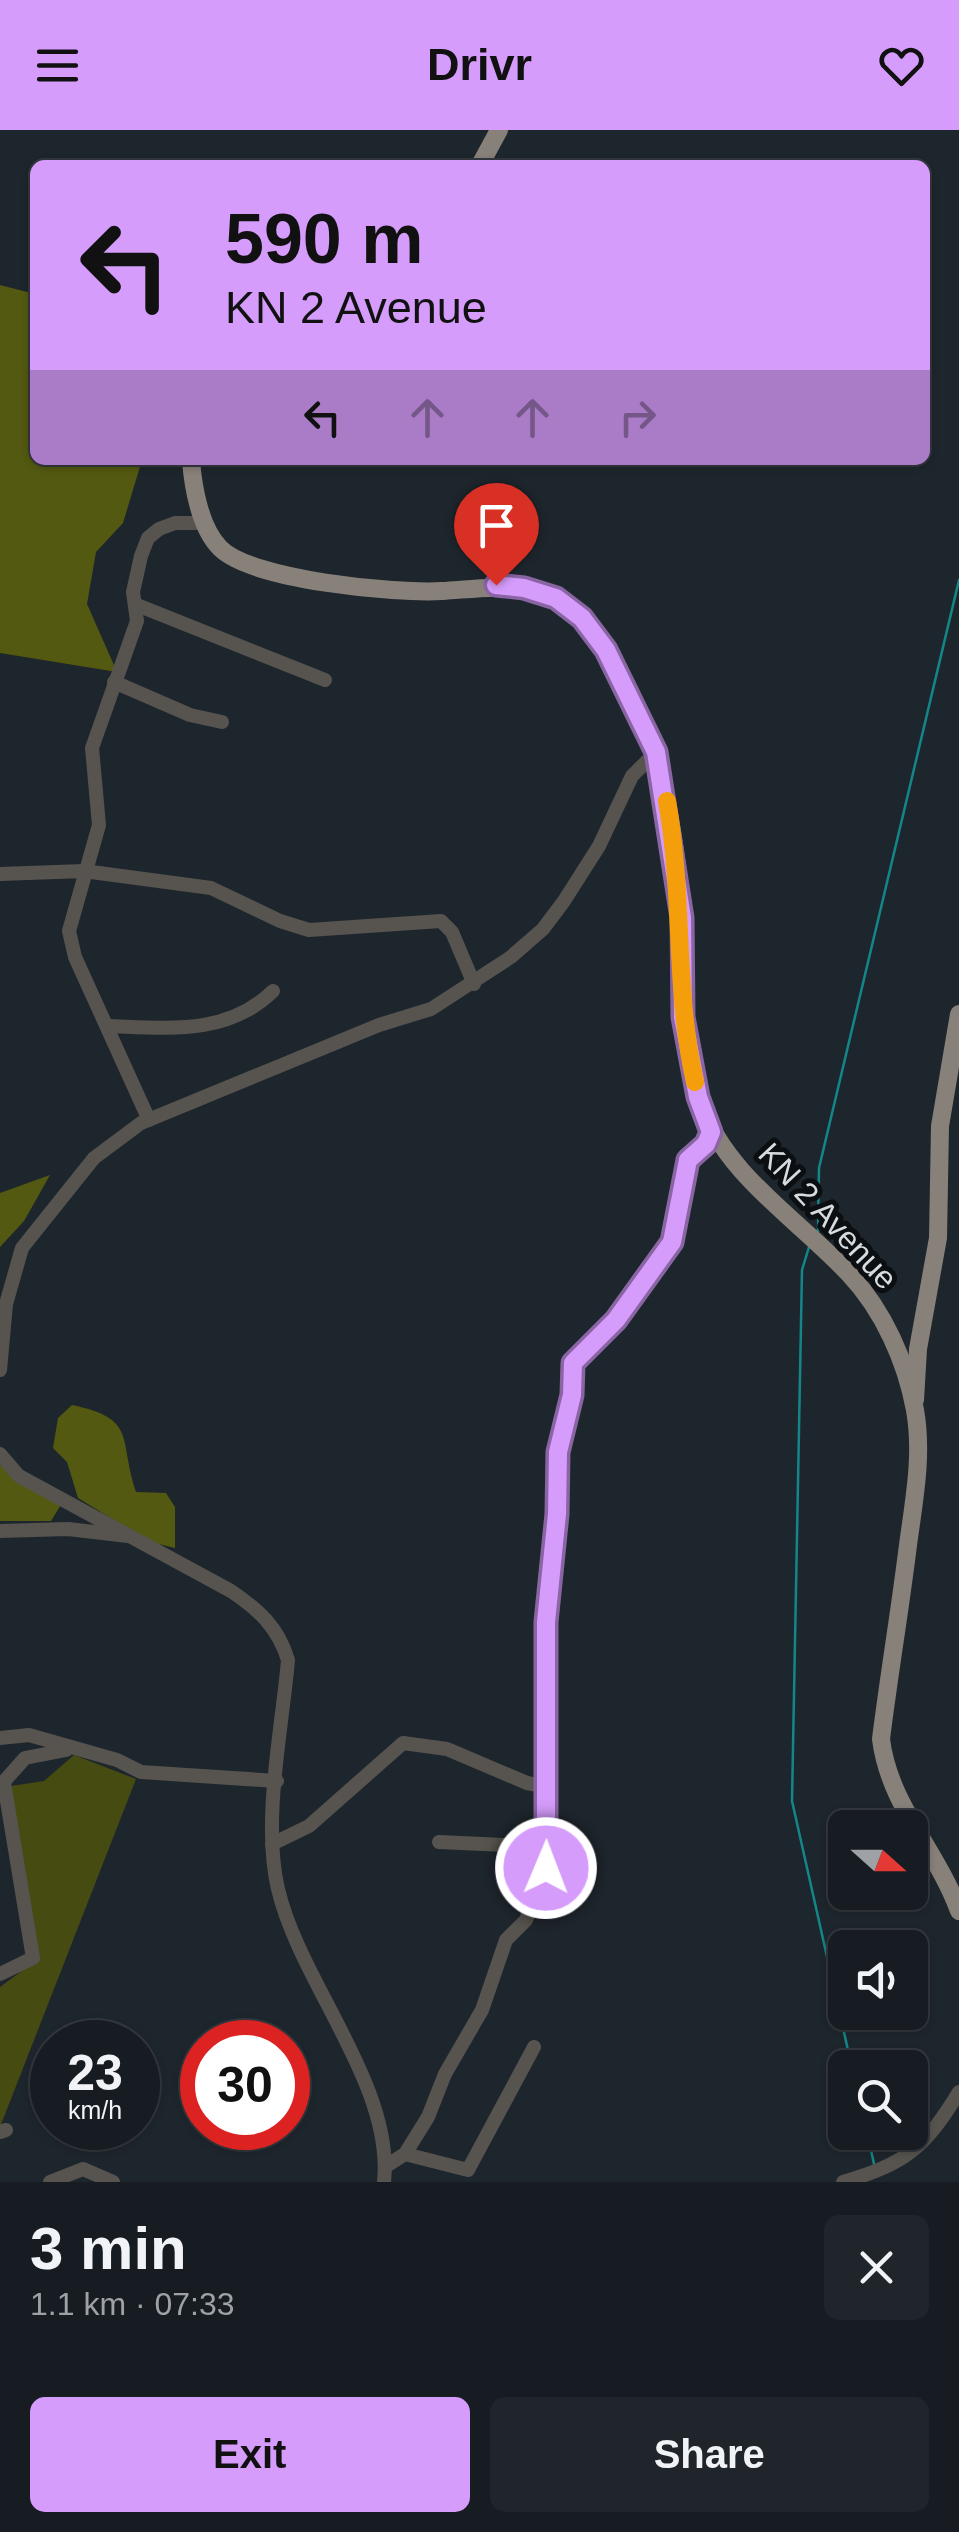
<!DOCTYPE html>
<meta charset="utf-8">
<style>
body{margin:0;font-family:Helvetica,sans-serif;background:#1f252a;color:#f1f3f6;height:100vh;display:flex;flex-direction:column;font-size:38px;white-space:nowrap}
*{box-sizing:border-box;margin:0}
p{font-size:32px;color:#9ea1a5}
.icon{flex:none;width:55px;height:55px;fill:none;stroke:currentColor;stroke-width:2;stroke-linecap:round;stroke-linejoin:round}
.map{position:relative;height:2052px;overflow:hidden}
.drawer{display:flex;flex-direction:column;background:#161c22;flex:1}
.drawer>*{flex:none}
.banner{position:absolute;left:30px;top:30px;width:900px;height:305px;border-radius:15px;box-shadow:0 2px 8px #0004,0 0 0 2px #353a40;background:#d59cfb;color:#111;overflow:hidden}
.needle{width:65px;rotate:111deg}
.controls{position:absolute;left:828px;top:1680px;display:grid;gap:20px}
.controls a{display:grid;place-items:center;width:100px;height:100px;border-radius:15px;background:#161c22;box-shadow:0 2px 8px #0004,0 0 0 2px #353a40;font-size:50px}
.speed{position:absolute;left:30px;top:1890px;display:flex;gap:20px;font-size:50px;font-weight:700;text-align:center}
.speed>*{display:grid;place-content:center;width:130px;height:130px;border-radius:50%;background:#161c22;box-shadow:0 2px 8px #0004,0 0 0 2px #353a40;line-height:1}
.speed small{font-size:25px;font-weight:400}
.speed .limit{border:15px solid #d22;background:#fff;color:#111}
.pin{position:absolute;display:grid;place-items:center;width:85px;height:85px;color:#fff;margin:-102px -42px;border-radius:50% 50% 50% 0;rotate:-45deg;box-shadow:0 0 10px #0007}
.pin .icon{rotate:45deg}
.me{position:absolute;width:110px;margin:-55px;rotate:1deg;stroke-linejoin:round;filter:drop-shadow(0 0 8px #0008)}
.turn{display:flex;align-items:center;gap:35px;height:210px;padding:0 30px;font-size:45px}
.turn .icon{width:130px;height:130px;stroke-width:2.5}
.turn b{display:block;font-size:70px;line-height:85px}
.lanes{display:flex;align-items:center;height:95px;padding:0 30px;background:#0003;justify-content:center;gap:50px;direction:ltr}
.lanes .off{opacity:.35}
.round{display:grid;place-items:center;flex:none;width:105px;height:105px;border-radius:15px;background:#1f252a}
.overview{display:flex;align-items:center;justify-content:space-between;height:170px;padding:0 30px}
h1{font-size:60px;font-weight:700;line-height:75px}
.cta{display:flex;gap:20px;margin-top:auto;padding:20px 30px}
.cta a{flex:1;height:115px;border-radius:15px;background:#d59cfb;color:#111;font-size:40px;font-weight:700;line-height:115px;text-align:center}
.cta a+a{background:#1f252a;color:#f1f3f6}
header{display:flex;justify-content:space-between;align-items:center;height:130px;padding:0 30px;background:#d59cfb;color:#111;font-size:45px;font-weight:700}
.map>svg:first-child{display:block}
.green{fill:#464b12}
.forest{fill:#535910}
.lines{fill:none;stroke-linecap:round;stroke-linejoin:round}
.stream{stroke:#148688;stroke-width:2.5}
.minor{stroke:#57544f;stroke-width:14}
.major{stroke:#888179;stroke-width:18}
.route-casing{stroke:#8a65a3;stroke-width:25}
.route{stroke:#d59cfb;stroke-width:18}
.slow{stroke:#f59e0b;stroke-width:18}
.labels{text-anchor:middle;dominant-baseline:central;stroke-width:10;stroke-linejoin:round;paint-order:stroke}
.street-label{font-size:32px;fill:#d6dbe0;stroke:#0b0f12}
</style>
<header><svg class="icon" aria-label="menu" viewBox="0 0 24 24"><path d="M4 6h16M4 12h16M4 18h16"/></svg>Drivr<svg class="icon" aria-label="heart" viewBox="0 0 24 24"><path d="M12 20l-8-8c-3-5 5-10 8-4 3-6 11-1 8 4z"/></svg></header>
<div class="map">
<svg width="959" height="2052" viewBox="0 0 959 2052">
<rect width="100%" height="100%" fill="#1e262d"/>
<path class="green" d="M74,1625l62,24 -136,348v-140l37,-27 -26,-174 33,-5z"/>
<g class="forest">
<path d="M0,155l35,9v166h107l-19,63 -27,29 -9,52 30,68 -117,-19z"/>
<path d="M50,1045l-26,46 -24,26v-54z"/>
<path d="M72,1275c66,14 46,33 64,87l30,1 9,14v41l-25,-6 -72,-44 -11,-36 -14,-14 5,-30z"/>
<path d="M0,1335l62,38 -11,18h-51z"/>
</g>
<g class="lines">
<g class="stream">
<path d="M818,1102l1,-64 140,-588"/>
<path d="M809,1117l-7,23 -10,531 60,267"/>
<path d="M867,2002l7,32"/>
</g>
<g class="minor">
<path d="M137,475l188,75"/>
<path d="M114,552l76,33 32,7"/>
<path d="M0,744l84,-3 127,17 69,33 29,9 132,-9 11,11 22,52"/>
<path d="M107,896c60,2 120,10 166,-35"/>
<path d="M149,990l-74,-163 -6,-26 30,-106 -7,-77 45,-127 -4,-29 8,-36 7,-18 11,-9 16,-6h30"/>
<path d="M0,1240l6,-66 16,-56 72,-90 47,-35 238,-98 52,-16 80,-52 32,-28 21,-28 35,-55 33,-70 24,-24"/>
<path d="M0,1324l19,22 212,115c28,19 47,36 57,69 -6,70 -26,161 -10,229 22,94 116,196 106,293"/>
<path d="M0,1401l68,-2 60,7"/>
<path d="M0,1608l29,-3 88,25 24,12 136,9"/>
<path d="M0,1652l4,1 29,175 -33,16"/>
<path d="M0,1656l25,-28 41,-8"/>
<path d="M439,1712l107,5"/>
<path d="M272,1714l37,-18 94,-83 44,6 80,34 21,4"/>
<path d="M0,2002l6,-2"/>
<path d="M405,2024l63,16 66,-123"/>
<path d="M386,2036l19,-12 23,-37 17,-43 37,-64 24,-70 20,-20 20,-52v-246l11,-108 1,-62 14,-57 1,-32 43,-43 56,-78 16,-82 18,-16 5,-12"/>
<path d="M50,2052l33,-13 30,13"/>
<path d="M843,2052c62,-18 82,-34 116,-90"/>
</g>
<g class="major">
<path d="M480,35l19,-35"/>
<path d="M191,330c2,27 9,68 29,88 31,32 176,46 222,43 51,-3 105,-14 143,31 69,81 89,191 97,294 5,63 -3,125 18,186 25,73 98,117 149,172 34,36 57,87 66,136 8,45 -1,90 -7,135 -8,65 -19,130 -27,194 8,66 56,111 78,172"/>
<path d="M915,1270l3,-51 20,-111 2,-112 19,-112"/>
</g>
</g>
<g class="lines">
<g class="route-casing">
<path id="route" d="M496,455l28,3 32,10 26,20 24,32 50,102 26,166 1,99 15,80 13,35 -5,12 -18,16 -16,82 -56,78 -43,43 -1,32 -14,57 -1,62 -11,108v246"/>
</g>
<use href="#route" class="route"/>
<path class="slow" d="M667,671c17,94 7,190 28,281"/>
</g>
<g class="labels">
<g class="street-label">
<text transform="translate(828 1086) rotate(47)">KN 2 Avenue</text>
</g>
</g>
</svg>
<div class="controls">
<a><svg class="needle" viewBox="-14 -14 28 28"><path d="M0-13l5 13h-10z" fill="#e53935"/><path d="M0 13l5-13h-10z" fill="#9ea1a5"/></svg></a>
<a><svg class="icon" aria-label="sound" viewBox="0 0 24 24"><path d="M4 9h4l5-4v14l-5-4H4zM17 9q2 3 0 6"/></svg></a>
<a><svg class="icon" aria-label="search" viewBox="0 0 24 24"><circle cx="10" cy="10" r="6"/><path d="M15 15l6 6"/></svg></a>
</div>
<div class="speed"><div>23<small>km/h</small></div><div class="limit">30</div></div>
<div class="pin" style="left:496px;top:455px;background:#d93025"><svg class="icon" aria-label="arrive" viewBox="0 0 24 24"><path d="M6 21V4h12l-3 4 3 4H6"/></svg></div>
<svg class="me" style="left:546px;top:1738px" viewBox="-20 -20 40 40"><circle r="17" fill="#d59cfb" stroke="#fff" stroke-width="3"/><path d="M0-11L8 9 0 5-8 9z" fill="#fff"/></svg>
<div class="banner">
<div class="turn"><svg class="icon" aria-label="left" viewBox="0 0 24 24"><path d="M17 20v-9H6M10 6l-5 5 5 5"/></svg><div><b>590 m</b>KN 2 Avenue</div></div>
<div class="lanes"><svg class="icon" aria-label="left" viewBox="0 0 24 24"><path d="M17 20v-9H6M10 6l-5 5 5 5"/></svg><svg class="icon off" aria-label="ahead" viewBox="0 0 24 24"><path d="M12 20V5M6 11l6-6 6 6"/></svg><svg class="icon off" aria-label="ahead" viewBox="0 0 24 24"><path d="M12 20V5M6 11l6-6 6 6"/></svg><svg class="icon off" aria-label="right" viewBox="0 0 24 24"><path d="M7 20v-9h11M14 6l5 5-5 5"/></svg></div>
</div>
</div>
<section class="drawer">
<div class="overview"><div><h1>3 min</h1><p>1.1 km · 07:33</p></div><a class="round"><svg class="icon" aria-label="close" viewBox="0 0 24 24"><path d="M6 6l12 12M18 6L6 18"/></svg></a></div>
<div class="cta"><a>Exit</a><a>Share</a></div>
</section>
